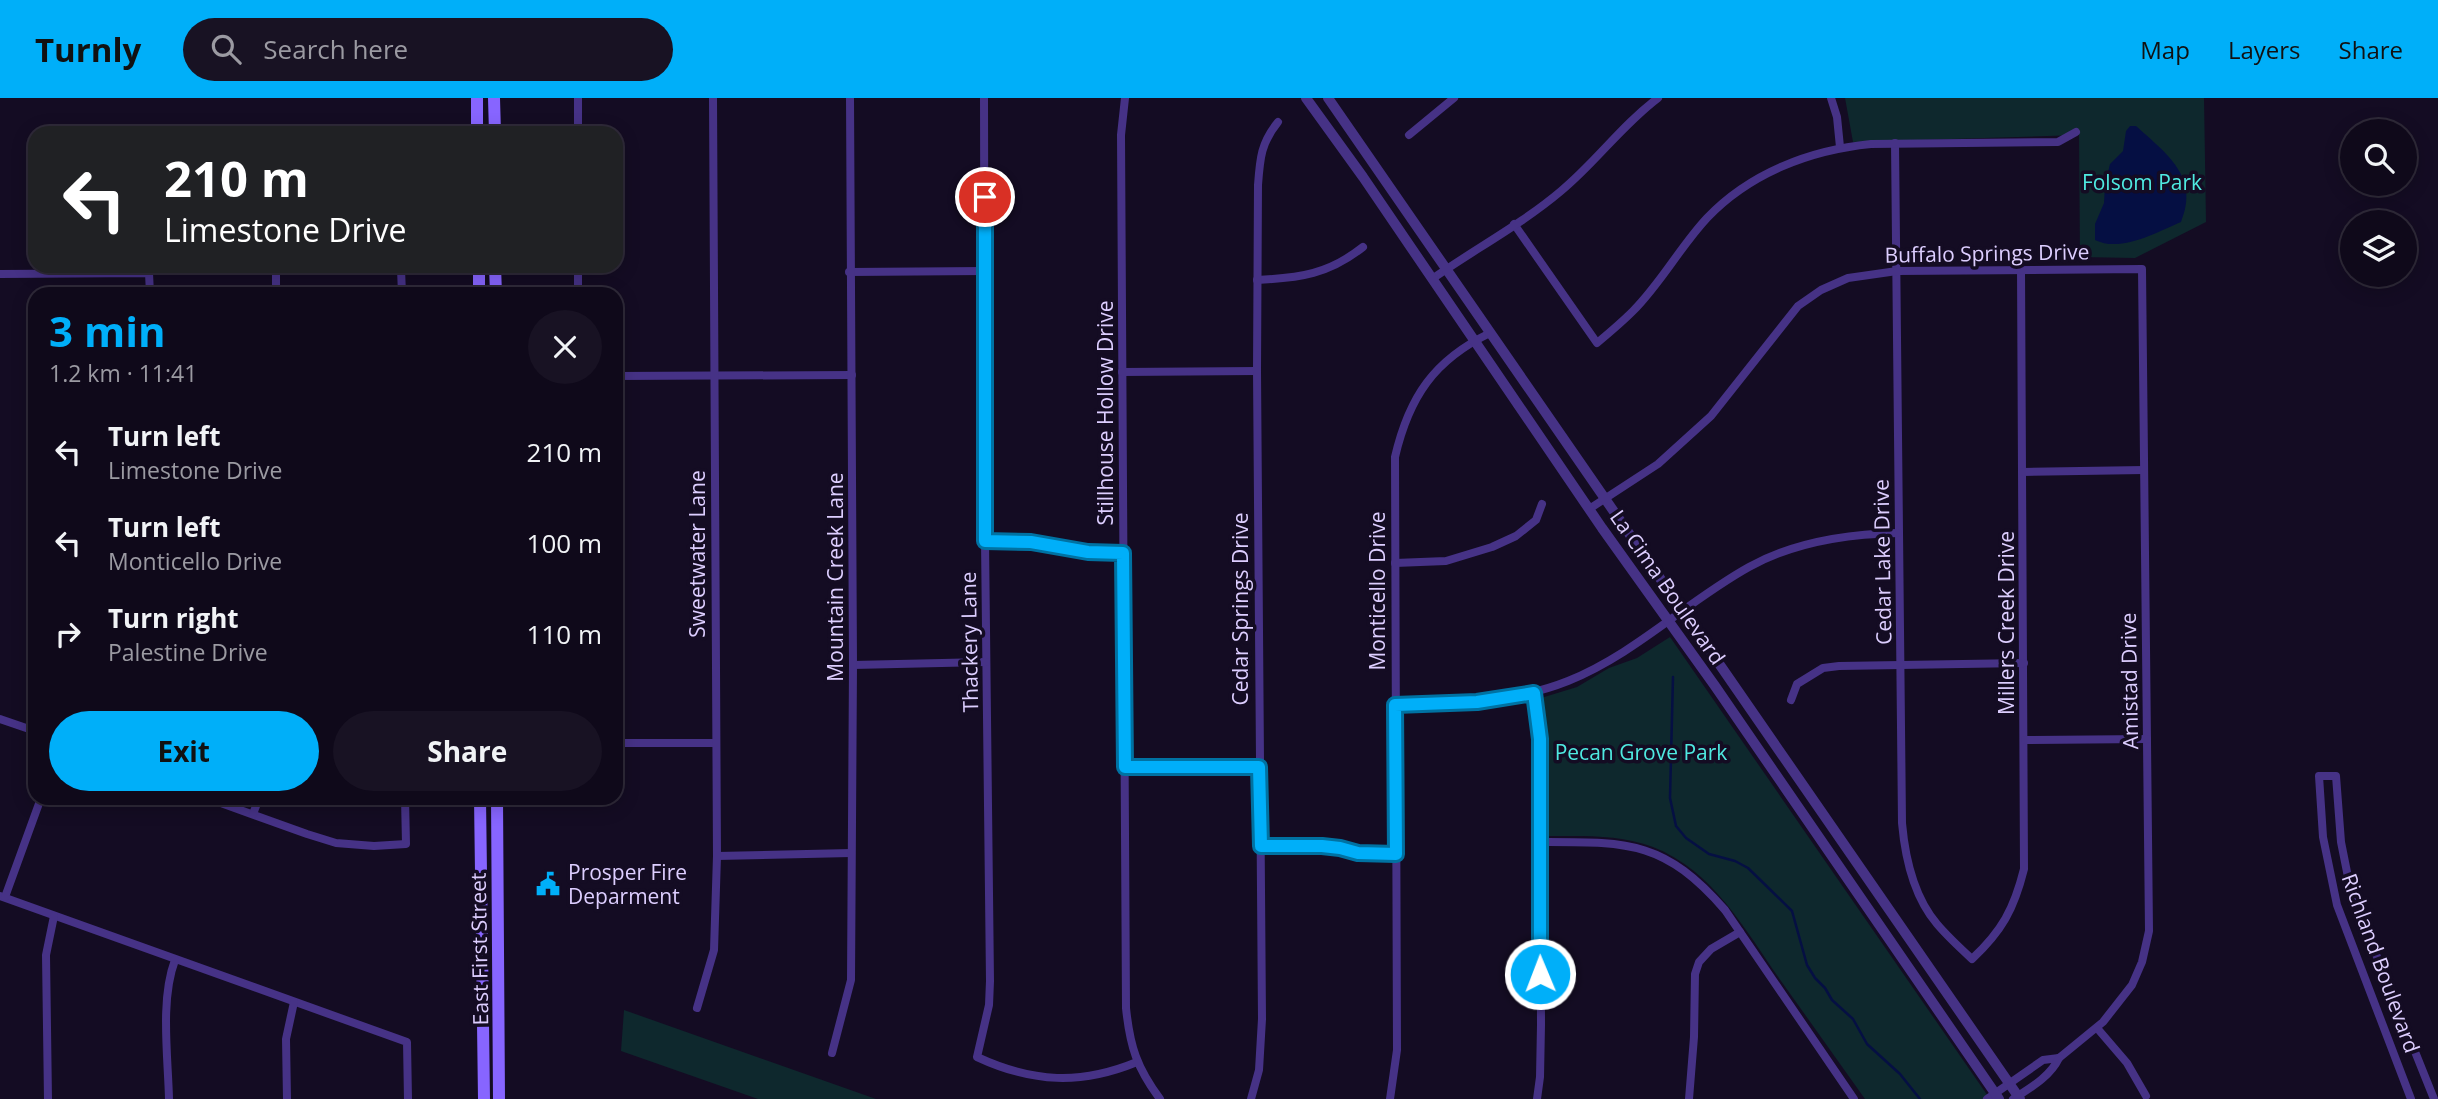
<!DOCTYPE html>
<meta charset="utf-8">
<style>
body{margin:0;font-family:"Open Sans",sans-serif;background:#181223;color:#f1f3f6;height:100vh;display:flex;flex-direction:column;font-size:26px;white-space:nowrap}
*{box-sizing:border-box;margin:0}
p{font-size:23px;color:#9b9aa2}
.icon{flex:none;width:38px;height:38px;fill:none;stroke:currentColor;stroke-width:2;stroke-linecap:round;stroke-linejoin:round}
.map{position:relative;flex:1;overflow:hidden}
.details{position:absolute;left:28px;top:189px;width:595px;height:518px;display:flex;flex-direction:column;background:#0f091a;border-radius:21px;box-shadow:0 4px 18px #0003,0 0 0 2px #2f2a39}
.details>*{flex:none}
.guide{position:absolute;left:28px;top:28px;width:595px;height:147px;border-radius:21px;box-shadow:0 4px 18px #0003,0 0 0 2px #2f2a39;background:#202124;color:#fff;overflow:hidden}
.buttons{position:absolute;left:2340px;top:21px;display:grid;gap:14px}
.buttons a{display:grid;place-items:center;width:77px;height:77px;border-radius:50%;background:#0f091a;box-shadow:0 4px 18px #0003,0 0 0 2px #2f2a39;font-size:35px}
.pin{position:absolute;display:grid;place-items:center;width:60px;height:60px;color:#fff;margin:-30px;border:4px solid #fff;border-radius:50%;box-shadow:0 2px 7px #0007}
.me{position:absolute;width:77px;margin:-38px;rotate:359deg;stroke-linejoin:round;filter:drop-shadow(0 0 5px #0008)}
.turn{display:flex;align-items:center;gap:24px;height:147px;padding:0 21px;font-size:32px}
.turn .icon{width:91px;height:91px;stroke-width:2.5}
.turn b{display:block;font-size:49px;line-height:60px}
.round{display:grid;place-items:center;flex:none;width:74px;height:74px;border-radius:37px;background:#181223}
.summary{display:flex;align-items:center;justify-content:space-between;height:119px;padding:0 21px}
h1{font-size:42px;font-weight:700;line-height:52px;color:#00aff9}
.button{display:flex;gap:14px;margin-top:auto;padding:14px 21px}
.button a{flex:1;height:80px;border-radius:42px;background:#00aff9;color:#111;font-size:28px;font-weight:700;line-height:80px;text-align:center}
.button a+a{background:#181223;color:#f1f3f6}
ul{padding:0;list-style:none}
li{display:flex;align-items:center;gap:21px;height:91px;padding:0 21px}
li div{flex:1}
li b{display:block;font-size:26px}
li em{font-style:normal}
header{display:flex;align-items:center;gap:42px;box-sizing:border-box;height:98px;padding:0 35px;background:#00aff9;color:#111}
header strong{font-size:33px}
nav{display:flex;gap:38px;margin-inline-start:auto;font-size:24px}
.search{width:490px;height:63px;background:#181223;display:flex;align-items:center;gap:18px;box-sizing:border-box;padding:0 24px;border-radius:38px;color:#9b9aa2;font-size:26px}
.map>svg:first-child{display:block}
.green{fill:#0e282d}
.water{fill:#050f43}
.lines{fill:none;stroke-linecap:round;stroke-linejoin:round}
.stream{stroke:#050f43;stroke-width:2.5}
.minor{stroke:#463286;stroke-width:8}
.tertiary{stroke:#463286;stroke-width:10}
.secondary{stroke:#8765ff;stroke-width:12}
.route-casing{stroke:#0072a2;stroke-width:18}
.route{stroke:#00aff9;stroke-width:12}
.labels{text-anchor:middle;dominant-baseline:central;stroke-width:7;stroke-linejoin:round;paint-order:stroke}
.park-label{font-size:21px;fill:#4feae1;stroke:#140c23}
.street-label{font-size:21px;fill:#ddceff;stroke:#140c23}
.poi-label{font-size:21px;fill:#ddceff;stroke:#140c23;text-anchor:start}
</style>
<header>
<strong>Turnly</strong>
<div class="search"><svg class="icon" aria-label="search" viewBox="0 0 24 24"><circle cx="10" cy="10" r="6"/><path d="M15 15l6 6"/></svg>Search here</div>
<nav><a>Map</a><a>Layers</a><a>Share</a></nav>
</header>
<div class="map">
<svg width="2438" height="1001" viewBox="0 0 2438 1001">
<rect width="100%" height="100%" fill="#140c23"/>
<g class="green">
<path d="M1845,0h359l2,124 -71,36 -55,-1 -1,-122 -226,7z"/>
<path d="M1670,539l320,462h-125c-28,-39 -56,-79 -84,-118 -36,-51 -67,-110 -128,-134 -34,-13 -71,-11 -106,-11l-1,-101 -5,-37 36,-11 32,-19 28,-10z"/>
<path d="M624,912l252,89h-118l-137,-48z"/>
</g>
<path class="water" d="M2130,28h6c31,28 64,51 45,96 -24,10 -60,31 -86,18v-16l9,-21 1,-18 5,-21 13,-13 3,-20z"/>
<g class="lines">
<path class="stream" d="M1673,579l-3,121 6,28 10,12 23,16 26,7 13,7 44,43 15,54 8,13 10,10 7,12 21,19 14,25 33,30 20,25"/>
<g class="minor">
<path d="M984,0l1,443 5,440 -1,24 -12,52c56,26 104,28 160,5"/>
<path d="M1125,0l-4,37 5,873c4,39 11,60 34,91"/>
<path d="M1831,0l6,19 3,30"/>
<path d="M578,35v-35"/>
<path d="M1409,37l45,-37"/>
<path d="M1895,45l7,680c3,34 12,74 35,101 11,13 23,24 35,35 30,-28 42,-50 52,-90l-3,-599"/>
<path d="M1514,126l83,119c12,-10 25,-21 36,-32 28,-28 47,-64 74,-93 43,-45 103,-68 164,-74l187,-2 18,-10"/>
<path d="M401,171l1,25"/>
<path d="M276,172v24"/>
<path d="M849,174l135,-1"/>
<path d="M0,176l149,-1 1,21"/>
<path d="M1432,181c43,-30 90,-55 129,-88 35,-29 60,-65 97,-93"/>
<path d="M1257,182c43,-2 72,-6 106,-33"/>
<path d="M578,196v-28"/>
<path d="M1122,274l135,-1"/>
<path d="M616,278l236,-1"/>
<path d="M2023,374l121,-2"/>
<path d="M1589,411l69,-45 53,-48 87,-110 23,-16 27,-12 49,-7 245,-2 7,662 -7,31 -10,23 -29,37 -44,36 -16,2 -56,39"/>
<path d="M985,443l46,1 58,10 34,1"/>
<path d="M1395,465l51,-2 46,-14 24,-11 20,-16 6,-16"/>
<path d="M853,567l133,-3"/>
<path d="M1534,595l6,46 1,286 -1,52 -3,22"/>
<path d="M1791,602l6,-16 26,-16 16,-2 185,-3"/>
<path d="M1395,607c59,-1 118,-2 173,-24 67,-27 118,-79 181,-114 45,-25 98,-33 149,-34"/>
<path d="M0,621l35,12"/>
<path d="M2025,642l122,-1"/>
<path d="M616,645h99"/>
<path d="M1125,669h134"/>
<path d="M207,700l100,36 29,9 38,3 32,-2 -1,-46"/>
<path d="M253,716l6,-16"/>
<path d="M1540,744c88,0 124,-2 185,68l129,189"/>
<path d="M1261,748h61l18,2 18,5 38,1"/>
<path d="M717,758l134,-3"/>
<path d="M0,798l407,146 1,57"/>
<path d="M5,799l36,-99"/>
<path d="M697,910l17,-58 3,-94 -4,-758"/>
<path d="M2097,930l30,35 19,33"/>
<path d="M832,955l19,-73 2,-315 -3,-567"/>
<path d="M48,1001l-2,-144 8,-39"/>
<path d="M169,1001c-1,-43 -9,-99 6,-139"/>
<path d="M287,1001l-1,-60 8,-37"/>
<path d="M1251,1001l8,-29 3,-51 -5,-648 1,-186c2,-27 3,-42 20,-63"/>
<path d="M1390,1001l7,-49 -2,-593c14,-60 39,-97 95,-124"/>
<path d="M1689,1001l5,-62 1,-63 4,-12 12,-13 29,-17"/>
<path d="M2013,1001c17,-11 37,-22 46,-41"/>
<path d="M2411,1001l-74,-194 -14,-68 -4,-61h17l5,66 8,40 12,35 73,182"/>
</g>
<g class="tertiary">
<path d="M1306,0l57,79 239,351 113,158 284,413"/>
<path d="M1328,0l692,1001"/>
</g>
<g class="secondary">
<path d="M477,0v35"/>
<path d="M494,0l1,35"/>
<path d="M479,168v28"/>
<path d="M495,168l1,28"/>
<path d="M480,700l4,301"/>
<path d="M497,700l2,301"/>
</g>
</g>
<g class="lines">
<g class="route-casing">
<path id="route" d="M985,99v344l46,1 57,10 35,1 2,214h134l2,79h61l18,2 18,5 38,1 -1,-149 82,-3 57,-9 6,46v235"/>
</g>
<use href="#route" class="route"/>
</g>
<defs>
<g id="civic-bare" transform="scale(1.89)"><path d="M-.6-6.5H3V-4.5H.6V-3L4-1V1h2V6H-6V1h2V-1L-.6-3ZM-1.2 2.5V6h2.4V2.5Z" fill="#00aff9" stroke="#140c23" stroke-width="2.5" paint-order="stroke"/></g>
</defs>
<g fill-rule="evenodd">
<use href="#civic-bare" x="548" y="786"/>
</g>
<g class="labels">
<g class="park-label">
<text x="2142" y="84">Folsom Park</text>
<text x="1641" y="654">Pecan Grove Park</text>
</g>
<g class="street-label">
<text transform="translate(1987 155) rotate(-1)">Buffalo Springs Drive</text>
<text transform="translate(1105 315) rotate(-90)">Stillhouse Hollow Drive</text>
<text transform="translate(697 456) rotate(-90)">Sweetwater Lane</text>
<text transform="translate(1882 464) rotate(-91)">Cedar Lake Drive</text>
<text transform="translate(835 479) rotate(-90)">Mountain Creek Lane</text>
<text transform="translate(1668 489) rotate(55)">La Cima Boulevard</text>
<text transform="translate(1377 493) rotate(-90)">Monticello Drive</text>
<text transform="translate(1240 511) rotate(-90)">Cedar Springs Drive</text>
<text transform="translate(2006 525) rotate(-90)">Millers Creek Drive</text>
<text transform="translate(969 544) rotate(-91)">Thackery Lane</text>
<text transform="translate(2129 583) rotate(-91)">Amistad Drive</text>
<text transform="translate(479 851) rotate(-91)">East First Street</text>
<text transform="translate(2381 865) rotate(70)">Richland Boulevard</text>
</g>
<g class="poi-label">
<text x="568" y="774">Prosper Fire<tspan x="568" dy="24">Deparment</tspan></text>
</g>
</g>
</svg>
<div class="buttons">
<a><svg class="icon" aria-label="search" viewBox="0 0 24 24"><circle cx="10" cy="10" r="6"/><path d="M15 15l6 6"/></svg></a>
<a><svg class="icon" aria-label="layers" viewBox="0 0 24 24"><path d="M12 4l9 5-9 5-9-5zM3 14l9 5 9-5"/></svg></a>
</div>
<div class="pin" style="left:985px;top:99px;background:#d93025"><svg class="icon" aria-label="arrive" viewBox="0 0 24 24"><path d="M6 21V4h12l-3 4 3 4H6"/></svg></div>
<svg class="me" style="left:1540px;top:876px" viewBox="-20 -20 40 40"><circle r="17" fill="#00aff9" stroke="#fff" stroke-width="3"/><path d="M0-11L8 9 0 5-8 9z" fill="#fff"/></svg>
<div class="guide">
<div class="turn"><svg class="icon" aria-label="left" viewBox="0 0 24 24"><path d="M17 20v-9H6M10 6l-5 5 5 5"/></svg><div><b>210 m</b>Limestone Drive</div></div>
</div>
<section class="details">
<div class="summary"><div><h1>3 min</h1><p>1.2 km · 11:41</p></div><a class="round"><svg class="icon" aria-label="close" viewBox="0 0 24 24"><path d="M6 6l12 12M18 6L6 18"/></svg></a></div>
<ul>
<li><svg class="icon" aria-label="left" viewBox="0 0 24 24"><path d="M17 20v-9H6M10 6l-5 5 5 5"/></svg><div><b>Turn left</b><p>Limestone Drive</p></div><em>210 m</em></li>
<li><svg class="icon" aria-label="left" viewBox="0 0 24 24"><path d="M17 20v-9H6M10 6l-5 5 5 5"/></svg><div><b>Turn left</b><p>Monticello Drive</p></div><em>100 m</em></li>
<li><svg class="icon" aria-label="right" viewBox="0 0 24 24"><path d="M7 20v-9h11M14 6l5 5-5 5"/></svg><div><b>Turn right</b><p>Palestine Drive</p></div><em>110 m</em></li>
</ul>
<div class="button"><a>Exit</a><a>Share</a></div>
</section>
</div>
